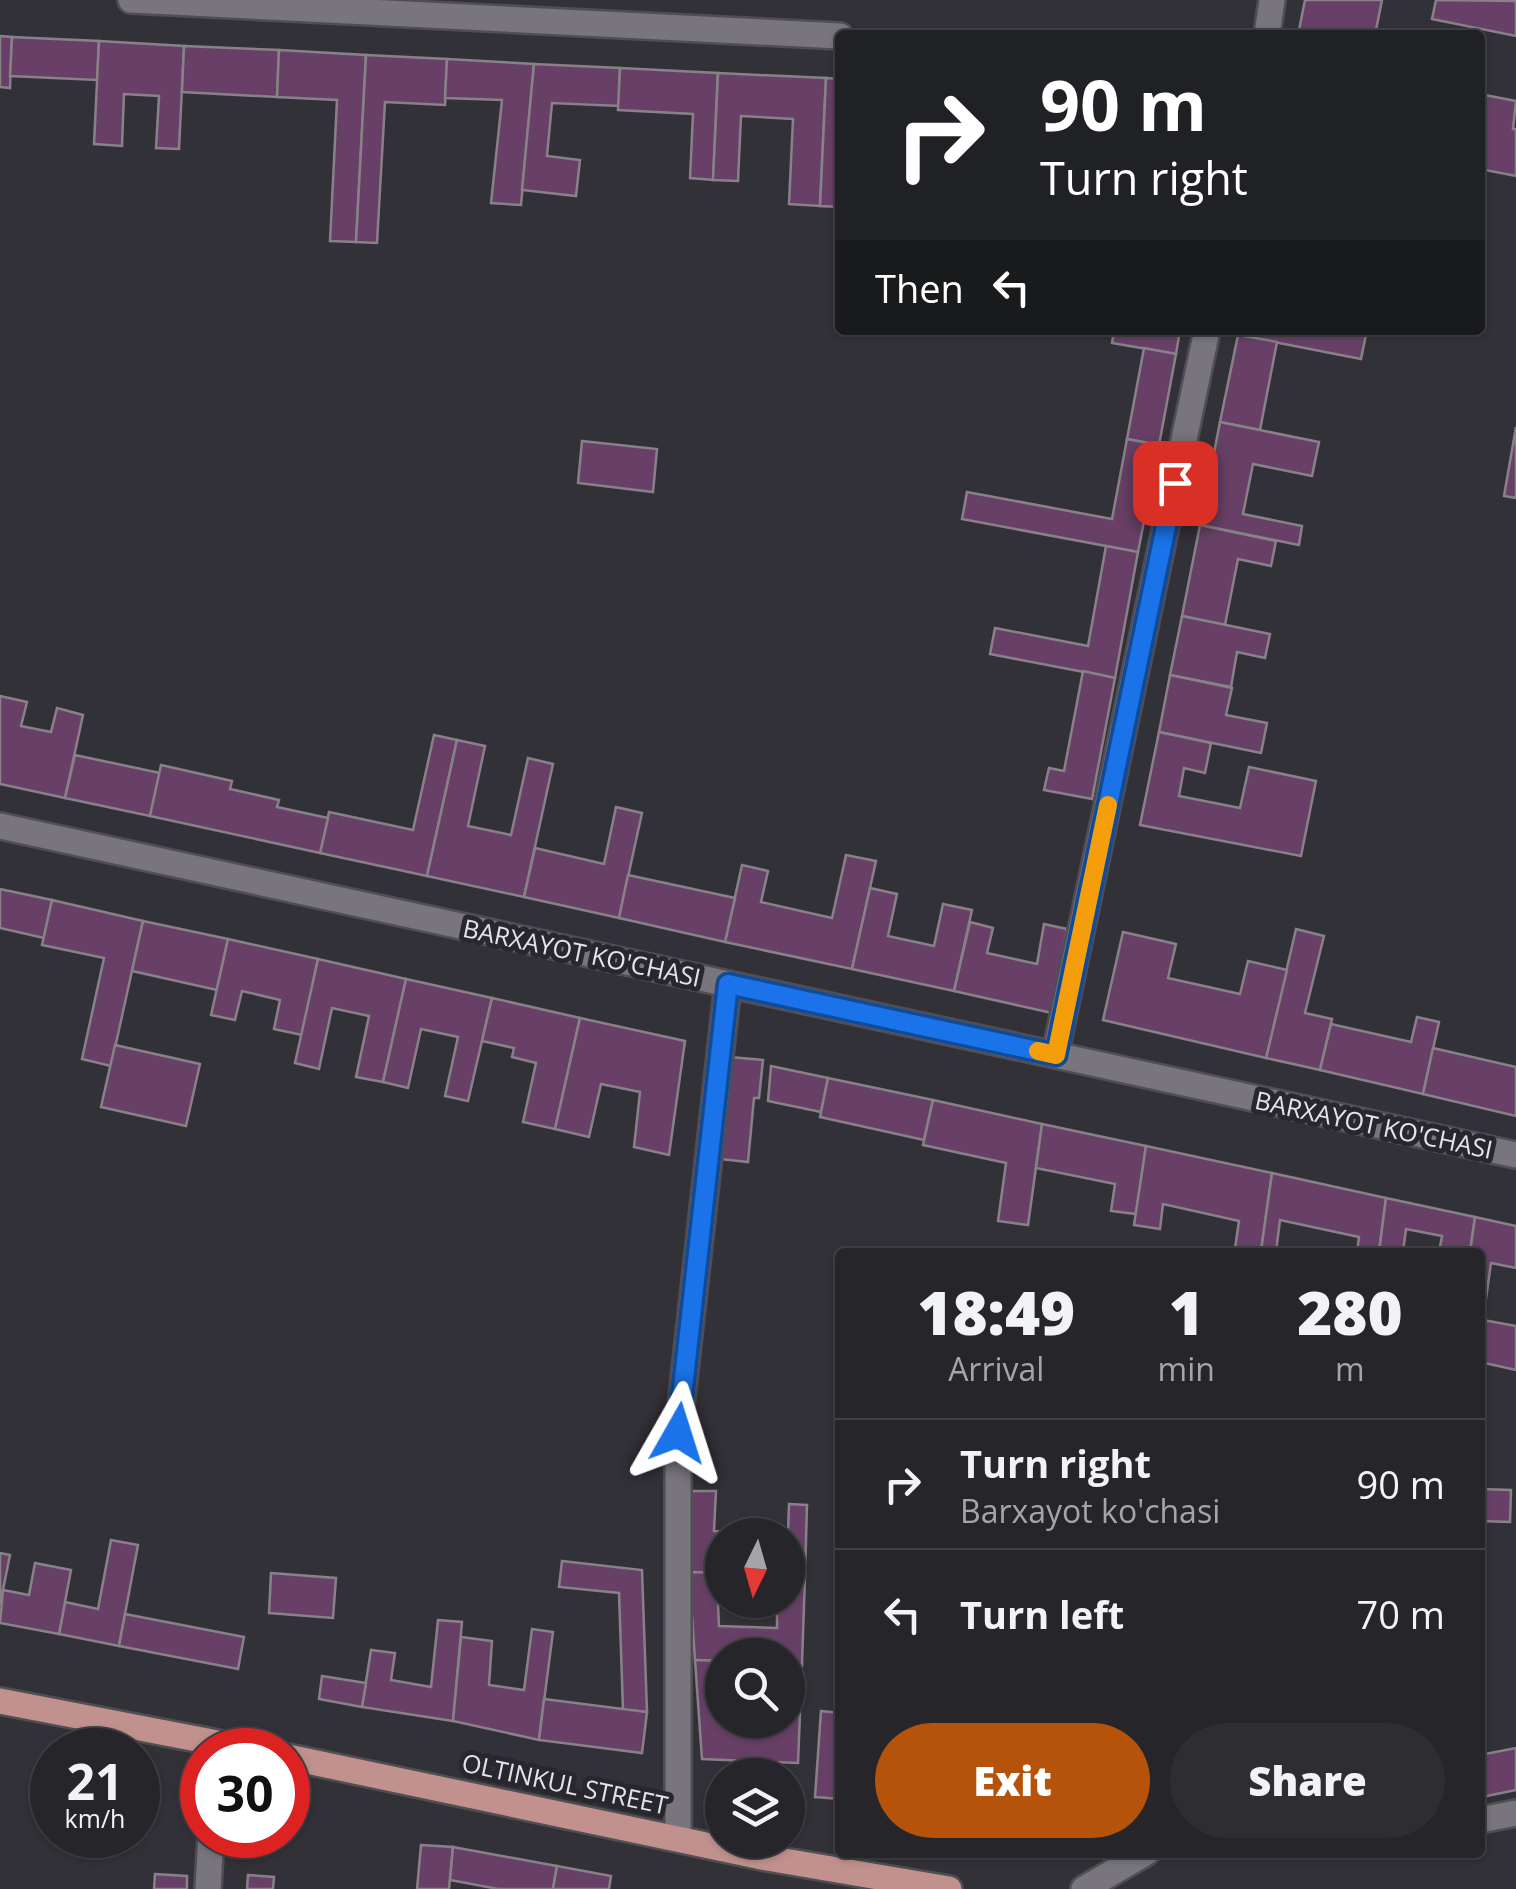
<!DOCTYPE html>
<style>
body{margin:0;font-family:"Open Sans",sans-serif;background:#2e2d32;color:#f1f3f6;height:100vh;display:flex;flex-direction:column;font-size:38px;white-space:nowrap}
*{box-sizing:border-box;margin:0}
p{font-size:32px;color:#a4a5a8}
.icon{flex:none;width:55px;height:55px;fill:none;stroke:currentColor;stroke-width:2;stroke-linecap:round;stroke-linejoin:round}
.map{position:relative;flex:1;overflow:hidden}
.side{position:absolute;left:835px;top:1248px;width:650px;height:610px;display:flex;flex-direction:column;background:#26252a;border-radius:10px;box-shadow:0 2px 8px #0004,0 0 0 2px #424247}
.side>*{flex:none}
.top-card{position:absolute;left:835px;top:30px;width:650px;height:305px;border-radius:10px;box-shadow:0 2px 8px #0004,0 0 0 2px #424247;background:#202124;color:#fff;overflow:hidden}
.needle{width:65px;rotate:185deg}
.buttons{position:absolute;left:705px;top:1518px;display:grid;gap:20px}
.buttons a{display:grid;place-items:center;width:100px;height:100px;border-radius:50%;background:#26252a;box-shadow:0 2px 8px #0004,0 0 0 2px #424247;font-size:50px}
.speed{position:absolute;left:30px;top:1728px;display:flex;gap:20px;font-size:50px;font-weight:700;text-align:center}
.speed>*{display:grid;place-content:center;width:130px;height:130px;border-radius:50%;background:#26252a;box-shadow:0 2px 8px #0004,0 0 0 2px #424247;line-height:1}
.speed small{font-size:25px;font-weight:400}
.speed .limit{border:15px solid #d22;background:#fff;color:#111}
.pin{position:absolute;display:grid;place-items:center;width:85px;height:85px;color:#fff;margin:-42px;border-radius:20px;box-shadow:0 5px 15px #0006}
.me{position:absolute;width:110px;margin:-55px;rotate:6deg;stroke-linejoin:round;filter:drop-shadow(0 0 8px #0008)}
.turn{display:flex;align-items:center;gap:35px;height:210px;padding:0 40px;font-size:45px}
.turn .icon{width:130px;height:130px;stroke-width:2.5}
.turn b{display:block;font-size:70px;line-height:85px}
.then{display:flex;align-items:center;height:95px;padding:0 40px;background:#0003;gap:20px;font-size:38px}
.eta{display:flex;justify-content:space-evenly;align-items:center;height:170px;text-align:center}
.eta b{font-size:60px;font-weight:800;line-height:70px}
.cta{display:flex;gap:20px;margin-top:auto;padding:20px 40px}
.cta a{flex:1;height:115px;border-radius:60px;background:#b45309;color:#fff;font-size:40px;font-weight:800;line-height:115px;text-align:center}
.cta a+a{background:#2e2d32;color:#f1f3f6}
ul{padding:0;list-style:none}
li{display:flex;align-items:center;gap:30px;height:130px;padding:0 40px;border-top:2px solid #424247}
li div{flex:1}
li b{display:block;font-size:38px}
li em{font-style:normal}
.map>svg:first-child{display:block}
.building{fill:#684067;stroke:#888188;stroke-width:2.5;fill-rule:evenodd}
.lines{fill:none;stroke-linecap:round;stroke-linejoin:round}
.minor-casing{stroke:#504e53;stroke-width:30}
.major-casing{stroke:#504e53;stroke-width:30}
.minor{stroke:#78757d;stroke-width:25}
.major{stroke:#c1928d;stroke-width:25}
.route-casing{stroke:#114b97;stroke-width:25}
.route{stroke:#1a73e8;stroke-width:18}
.slow{stroke:#f59e0b;stroke-width:18}
.labels{text-anchor:middle;dominant-baseline:central;stroke-width:10;stroke-linejoin:round;paint-order:stroke}
.street-label{font-size:25px;fill:#e5e3e8;stroke:#29272e}
</style>
<div class="map">
<svg width="1516" height="1889" viewBox="0 0 1516 1889">
<rect width="100%" height="100%" fill="#333138"/>
<g class="building">
<path d="M1305,0h77l-7,35h-77z"/>
<path d="M1436,0l80,1v35l-84,-17z"/>
<path d="M0,36l12,1 -2,51 -10,-1z"/>
<path d="M12,37l87,4 -2,39 -87,-4z"/>
<path d="M99,41l85,5 -5,103 -23,-1 3,-52 -35,-2 -2,52 -28,-2z"/>
<path d="M184,46l95,4 -2,47 -95,-5z"/>
<path d="M279,50l87,5 -10,187 -26,-1 7,-141 -60,-3z"/>
<path d="M366,55l81,4 -2,46 -60,-3 -8,141 -21,-1z"/>
<path d="M447,59l87,5 -13,141 -30,-2 11,-103 -57,-2z"/>
<path d="M534,64l86,4 -1,38 -67,-3 -5,53 33,4 -4,36 -54,-6z"/>
<path d="M620,68l98,5 -5,107 -23,-2 3,-64 -75,-4z"/>
<path d="M718,73l108,5 -6,128 -31,-2 4,-85 -52,-3 -3,65 -25,-1z"/>
<path d="M826,78l14,1v128l-20,-1z"/>
<path d="M1480,94l36,7 -3,28h3v47l-36,-7z"/>
<path d="M1114,330h66l-4,24 -64,-11z"/>
<path d="M1239,330h128l-6,29 -123,-24z"/>
<path d="M1238,335l39,7 -17,88 -40,-8z"/>
<path d="M1144,348l32,6 -17,91 -32,-6z"/>
<path d="M1220,422l99,20 -7,34 -59,-12 -10,50 59,12 -3,19 -99,-20z"/>
<path d="M1516,427v71l-12,-2z"/>
<path d="M1127,439l32,6 -21,107 -176,-33 5,-27 145,27z"/>
<path d="M582,441l75,8 -4,43 -75,-9z"/>
<path d="M1200,525l76,16 -5,25 -33,-7 -13,66 -43,-9z"/>
<path d="M1106,546l32,6 -23,126 -125,-24 5,-26 93,18z"/>
<path d="M1182,616l88,18 -5,24 -28,-6 -6,35 -61,-12z"/>
<path d="M1083,671l32,7 -23,121 -48,-9 5,-22 15,3z"/>
<path d="M1170,675l62,13 -6,27 41,8 -6,30 -102,-21z"/>
<path d="M0,696l27,6 -6,24 30,6 6,-24 26,7 -18,83 -65,-14z"/>
<path d="M1159,732l52,11 -6,30 -21,-5 -5,28 61,12 9,-41 67,14 -15,75 -161,-31z"/>
<path d="M434,735l23,5 -30,136 -107,-23 9,-41 84,18z"/>
<path d="M457,740l28,6 -17,80 43,9 17,-77 25,6 -29,133 -97,-21z"/>
<path d="M75,755l85,18 -10,43 -85,-18z"/>
<path d="M161,765l71,16 -2,8 49,11 -2,7 51,11 -8,35 -170,-37z"/>
<path d="M616,807l26,6 -23,105 -95,-21 11,-49 69,16z"/>
<path d="M846,855l30,6 -24,108 -127,-27 17,-77 26,6 -7,31 71,16z"/>
<path d="M628,875l107,23 -10,44 -106,-24z"/>
<path d="M870,888l27,6 -9,42 46,10 9,-42 29,6 -18,81 -102,-22z"/>
<path d="M0,889l52,11 -8,38 -44,-10z"/>
<path d="M52,900l91,21 -32,145 -29,-7 22,-101 -62,-13z"/>
<path d="M143,921l85,18 -11,51 -85,-19z"/>
<path d="M970,922l23,6 -6,25 50,11 7,-40 23,5 -15,84 -98,-22z"/>
<path d="M1296,929l28,7 -19,77 27,6 -12,51 -54,-12z"/>
<path d="M1123,932l53,12 -8,34 72,16 8,-33 39,9 -21,88 -163,-38z"/>
<path d="M228,939l90,20 -16,76 -28,-6 6,-29 -38,-9 -7,29 -24,-5z"/>
<path d="M318,959l88,20 -23,103 -27,-5 13,-61 -37,-8 -13,61 -24,-6z"/>
<path d="M406,979l86,19 -24,103 -23,-5 13,-59 -37,-8 -13,59 -25,-6z"/>
<path d="M492,998l88,20 -25,111 -32,-7 13,-59 -24,-6 2,-9 -32,-7z"/>
<path d="M1417,1017l22,5 -16,72 -103,-24 11,-46 80,18z"/>
<path d="M580,1018l105,23 -16,114 -35,-8 6,-55 -39,-8 -12,53 -34,-8z"/>
<path d="M115,1045l85,19 -14,62 -85,-19z"/>
<path d="M1433,1048l83,19v49l-93,-22z"/>
<path d="M730,1057l33,3 -4,38h-5l-6,64 -28,-3z"/>
<path d="M771,1066l57,12 -7,34 -53,-11z"/>
<path d="M828,1078l105,22 -9,40 -104,-23z"/>
<path d="M933,1100l109,24 -14,101 -30,-4 8,-58 -83,-18z"/>
<path d="M1042,1124l104,22 -10,68 -25,-3 4,-27 -79,-16z"/>
<path d="M1146,1146l126,27 -11,78 -26,-3 4,-27 -76,-17 -3,25 -26,-4z"/>
<path d="M1272,1173l114,25 -7,54h-22l2,-15 -79,-17 -4,32 -15,-1z"/>
<path d="M1386,1198l89,19 -5,35h-31l3,-16 -36,-7 -3,23h-24z"/>
<path d="M1475,1217l41,9v42l-25,-5 -8,57 33,6v44l-36,-8v-110h-10z"/>
<path d="M1480,1489l31,1 -1,32 -30,-1z"/>
<path d="M692,1491h24l-2,40 74,2 1,-29 18,1 -2,71h-17v-41h-66v38l-33,-1z"/>
<path d="M111,1540l27,5 -19,101 -60,-12 6,-32 33,7z"/>
<path d="M0,1553l10,2 -10,50z"/>
<path d="M562,1561l80,9 5,142 -24,-2 -4,-117 -60,-6z"/>
<path d="M35,1563l36,7 -12,64 -59,-11 3,-33 26,5z"/>
<path d="M689,1572l33,1v27h66v-24h17l-3,88h-14v-9h-66v6l-27,-1zM718,1604l59,2v22l-58,-2z"/>
<path d="M271,1573l65,5 -3,40 -64,-5z"/>
<path d="M125,1614l119,23 -6,32 -119,-23z"/>
<path d="M438,1620l24,2 -9,99 -91,-14 9,-57 24,3 -4,27 40,7z"/>
<path d="M532,1629l21,3 -14,108 -86,-19 8,-84 31,4 -3,44 35,5z"/>
<path d="M695,1660l27,1v59h66v-56h14l-4,99 -96,-4z"/>
<path d="M322,1676l44,7 -4,24 -43,-8z"/>
<path d="M544,1699l103,13 -5,41 -103,-13z"/>
<path d="M821,1711l19,2v86l-25,-2z"/>
<path d="M1516,1748v42l-34,7 -2,-42z"/>
<path d="M421,1845l32,2 -4,42h-32z"/>
<path d="M453,1847l104,19 -4,23h-55l-48,-9z"/>
<path d="M557,1866l54,10 -2,13h-56z"/>
<path d="M155,1874l32,2v13h-33z"/>
<path d="M248,1875l26,2 -1,12h-26z"/>
</g>
<g class="lines">
<g class="minor-casing">
<g id="minor">
<path d="M131,0l709,36"/>
<path d="M1267,35l5,-35"/>
<path d="M0,826l1516,329"/>
<path d="M1055,1055l152,-725"/>
<path d="M1480,1820l36,-7"/>
<path d="M678,1837v-404l50,-449"/>
<path d="M208,1889l3,-54"/>
<path d="M1084,1889l63,-37"/>
</g>
</g>
<g class="major-casing">
<g id="major">
<path d="M0,1701l254,49"/>
<path d="M288,1757l479,101 182,31"/>
</g>
</g>
<use href="#minor" class="minor"/>
<use href="#major" class="major"/>
</g>
<g class="lines">
<g class="route-casing">
<path id="route" d="M678,1433l50,-449 328,71 119,-572"/>
</g>
<use href="#route" class="route"/>
<path class="slow" d="M1038,1051l18,4 52,-250"/>
</g>
<g class="labels">
<g class="street-label">
<text transform="translate(582 952) rotate(12)">BARXAYOT KO'CHASI</text>
<text transform="translate(1374 1124) rotate(12)">BARXAYOT KO'CHASI</text>
<text transform="translate(565 1783) rotate(12)">OLTINKUL STREET</text>
</g>
</g>
</svg>
<div class="buttons">
<a><svg class="needle" viewBox="-14 -14 28 28"><path d="M0-13l5 13h-10z" fill="#e53935"/><path d="M0 13l5-13h-10z" fill="#a4a5a8"/></svg></a>
<a><svg class="icon" aria-label="search" viewBox="0 0 24 24"><circle cx="10" cy="10" r="6"/><path d="M15 15l6 6"/></svg></a>
<a><svg class="icon" aria-label="layers" viewBox="0 0 24 24"><path d="M12 4l9 5-9 5-9-5zM3 14l9 5 9-5"/></svg></a>
</div>
<div class="speed"><div>21<small>km/h</small></div><div class="limit">30</div></div>
<div class="pin" style="left:1175px;top:483px;background:#d93025"><svg class="icon" aria-label="arrive" viewBox="0 0 24 24"><path d="M6 21V4h12l-3 4 3 4H6"/></svg></div>
<svg class="me" style="left:678px;top:1433px" viewBox="-20 -20 40 40"><path d="M0-17L14 15 0 8-14 15z" fill="#1a73e8" stroke="#fff" stroke-width="4"/></svg>
<div class="top-card">
<div class="turn"><svg class="icon" aria-label="right" viewBox="0 0 24 24"><path d="M7 20v-9h11M14 6l5 5-5 5"/></svg><div><b>90 m</b>Turn right</div></div>
<div class="then">Then<svg class="icon" aria-label="left" viewBox="0 0 24 24"><path d="M17 20v-9H6M10 6l-5 5 5 5"/></svg></div>
</div>
<section class="side">
<div class="eta">
<div><b>18:49</b><p>Arrival</p></div>
<div><b>1</b><p>min</p></div>
<div><b>280</b><p>m</p></div>
</div>
<ul>
<li><svg class="icon" aria-label="right" viewBox="0 0 24 24"><path d="M7 20v-9h11M14 6l5 5-5 5"/></svg><div><b>Turn right</b><p>Barxayot ko'chasi</p></div><em>90 m</em></li>
<li><svg class="icon" aria-label="left" viewBox="0 0 24 24"><path d="M17 20v-9H6M10 6l-5 5 5 5"/></svg><div><b>Turn left</b></div><em>70 m</em></li>
</ul>
<div class="cta"><a>Exit</a><a>Share</a></div>
</section>
</div>
